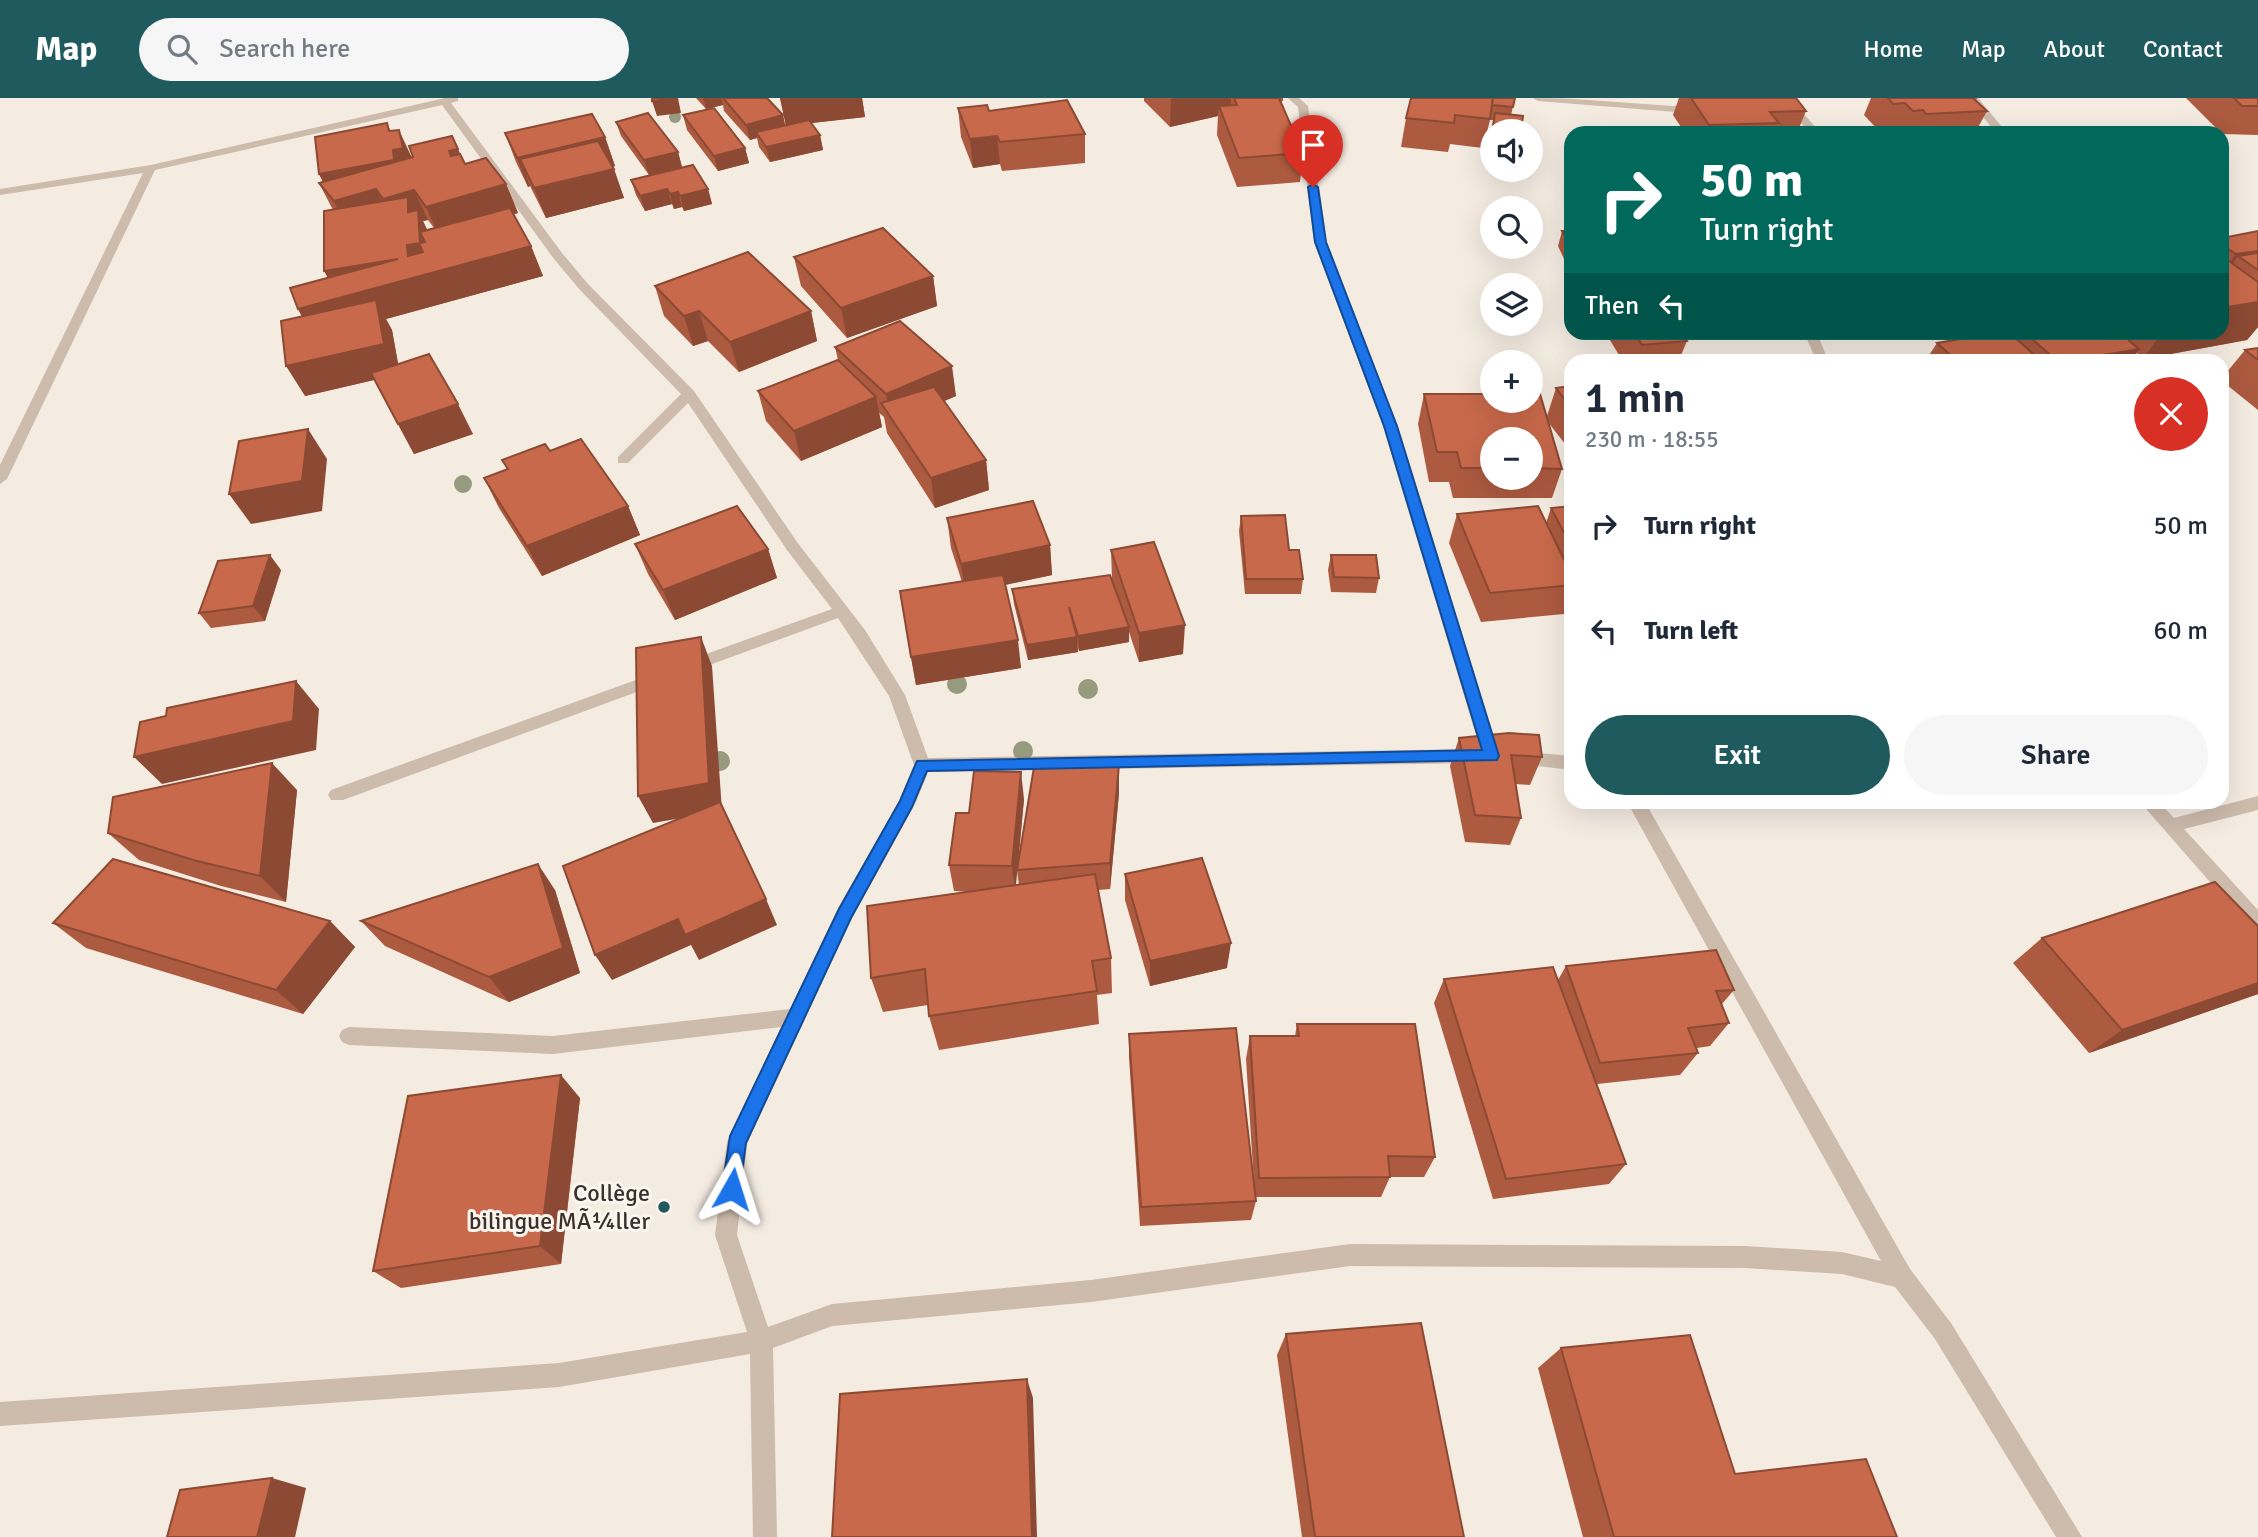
<!DOCTYPE html>
<meta charset="utf-8">
<style>
body{margin:0;font-family:Signika,sans-serif;background:#f6f6f7;color:#1f2937;height:100vh;display:flex;flex-direction:column;font-size:26px;white-space:nowrap}
*{box-sizing:border-box;margin:0}
p{font-size:23px;color:#747a83}
.icon{flex:none;width:38px;height:38px;fill:none;stroke:currentColor;stroke-width:2;stroke-linecap:round;stroke-linejoin:round}
.map{position:relative;flex:1;overflow:hidden}
.details{position:absolute;left:1564px;top:256px;width:665px;height:455px;display:flex;flex-direction:column;background:#fff;border-radius:21px;box-shadow:0 7px 28px #0002}
.details>*{flex:none}
.guide{position:absolute;left:1564px;top:28px;width:665px;height:214px;border-radius:21px;box-shadow:0 7px 28px #0002;background:#00695c;color:#fff;overflow:hidden}
.buttons{position:absolute;left:1480px;top:21px;display:grid;gap:14px}
.buttons a{display:grid;place-items:center;width:63px;height:63px;border-radius:50%;background:#fff;box-shadow:0 7px 28px #0002;font-size:35px}
.pin{position:absolute;display:grid;place-items:center;width:60px;height:60px;color:#fff;margin:-72px -30px;border-radius:50% 50% 50% 0;rotate:-45deg;box-shadow:0 0 7px #0007}
.pin .icon{rotate:45deg}
.me{position:absolute;width:77px;margin:-38px;rotate:6deg;stroke-linejoin:round;filter:drop-shadow(0 0 5px #0008)}
.turn{display:flex;align-items:center;gap:24px;height:147px;padding:0 21px;font-size:32px}
.turn .icon{width:91px;height:91px;stroke-width:2.5}
.turn b{display:block;font-size:49px;line-height:60px}
.then{display:flex;align-items:center;height:66px;padding:0 21px;background:#0003;gap:14px;font-size:26px}
.round{display:grid;place-items:center;flex:none;width:74px;height:74px;border-radius:37px;background:#f6f6f7}
.summary{display:flex;align-items:center;justify-content:space-between;height:119px;padding:0 21px}
h1{font-size:42px;font-weight:600;line-height:52px}
.button{display:flex;gap:14px;margin-top:auto;padding:14px 21px}
.button a{flex:1;height:80px;border-radius:42px;background:#1f5a5e;color:#fff;font-size:28px;font-weight:600;line-height:80px;text-align:center}
.button a+a{background:#f6f6f7;color:#1f2937}
ul{padding:0;list-style:none}
li{display:flex;align-items:center;gap:21px;height:105px;padding:0 21px}
li div{flex:1}
li b{display:block;font-size:26px}
li em{font-style:normal}
header{display:flex;align-items:center;gap:42px;box-sizing:border-box;height:98px;padding:0 35px;background:#1f5a5e;color:#fff}
header strong{font-size:33px}
nav{display:flex;gap:38px;margin-inline-start:auto;font-size:24px}
.search{width:490px;height:63px;background:#f6f6f7;display:flex;align-items:center;gap:18px;box-sizing:border-box;padding:0 24px;border-radius:38px;color:#747a83;font-size:26px}
.map>svg:first-child{display:block}
.lines{fill:none;stroke-linecap:round;stroke-linejoin:round}
.minor{fill:#cdbbac;fill-rule:evenodd}
.tree{fill:#969b7f}
.wall{fill:#ac5a40;fill-rule:evenodd}
.shaded-wall{fill:#8c4a34}
.building{fill:#c8694b;stroke:#8c4a34;stroke-width:2}
.route{fill:#1a73e8;stroke:#114b97;stroke-width:2}
.poi-dot{fill:#1f5a5e;stroke:#fbf5ee;stroke-width:2.5}
.labels{text-anchor:middle;dominant-baseline:central;stroke-width:6;stroke-linejoin:round;paint-order:stroke}
.near-poi-label{font-size:24px;fill:#3b302b;stroke:#fbf5ee;text-anchor:end}
</style>
<header>
<strong>Map</strong>
<div class="search"><svg class="icon" aria-label="search" viewBox="0 0 24 24"><circle cx="10" cy="10" r="6"/><path d="M15 15l6 6"/></svg>Search here</div>
<nav><a>Home</a><a>Map</a><a>About</a><a>Contact</a></nav>
</header>
<div class="map">
<svg width="2258" height="1439" viewBox="0 0 2258 1439">
<rect width="100%" height="100%" fill="#f4ebe1"/>
<g class="lines">
<g class="minor">
<path d="M445,0h13v3l-7,2 111,150 26,31 106,107 103,151 68,88 40,65 23,63 547,-9 6,3 -98,-326 -69,-184 -16,-135 -10,-9h11l9,8 18,136 71,184 102,330 -8,7 -8,-6 -8,6 -547,9 -12,30 -64,116 -105,225 -10,92 31,92 64,-23 259,-24 259,-36 395,2 97,6 39,9 -254,-459h18l265,467 41,54 131,214h-26l-121,-198 -40,-52 -53,-13 -97,-6 -395,-2 -259,36 -259,24 -59,22 4,189h-24l-3,-183 -191,33 -559,39v-24l559,-39 188,-31 -32,-97 12,-93 54,-115 -228,27 -204,-9 -7,-3 -3,-6 3,-6 7,-3 204,9 237,-27 48,-101 61,-107 15,-36 -25,-69 -51,-78 -145,53h-12l-2,-4 2,-4 151,-54 -45,-59 -99,-147 -60,60h-10v-6l63,-63 -101,-104 -26,-31 -112,-154 -287,65 -148,309 -7,5v-19l143,-292 -143,22v-6l151,-24z"/>
<path d="M1533,0c47,0 93,5 139,8 11,0 24,-6 32,0l-28,6 -138,-11z"/>
<path d="M1778,0h11l32,35h-11z"/>
<path d="M1968,0h10l29,35h-11z"/>
<path d="M1810,234h14l-5,6 9,22h-12l-10,-23z"/>
<path d="M658,574l6,2 2,4 -2,4 -321,118h-12l-3,-5 3,-5z"/>
<path d="M1517,653l55,5v14l-61,-7 -2,-5z"/>
<path d="M2258,698v14l-74,19 74,81v21l-7,-2 -111,-127h19l15,16z"/>
</g>
</g>
<g class="tree">
<circle cx="675" cy="19" r="6"/>
<circle cx="463" cy="386" r="9"/>
<circle cx="957" cy="586" r="10"/>
<circle cx="1088" cy="591" r="10"/>
<circle cx="1023" cy="653" r="10"/>
<circle cx="720" cy="663" r="10"/>
</g>
<g class="wall">
<path d="M696,0h71l16,17 2,10h1l-6,-27h82l3,19 -54,6 9,12 3,15 -53,12 -11,-15 -2,-9 -7,2 -26,-29 -1,-6 -17,4z"/>
<path d="M1144,0h139v3l-3,1 23,51 -3,29 -63,5 -20,-52 1,-19 -48,11 -26,-26z"/>
<path d="M1515,0l-4,17 -18,16v25h-5l5,-36h-3l-7,28 -33,-4 -2,8 -47,-5 5,-29z"/>
<path d="M1679,0h117l10,13 -9,22h-112l-12,-18z"/>
<path d="M1871,0h106l-1,2 11,11 -12,22h-82l-2,-2 -11,1 -16,-17z"/>
<path d="M2186,0h72v37l-36,-1v-1h-1z"/>
<path d="M958,10l31,3 96,23v29l-83,8 -2,-7 -27,4 -12,-31z"/>
<path d="M683,17l62,33 4,15 -31,8 -31,-41z"/>
<path d="M616,24l62,30 4,15 -29,7 55,15 4,15 -28,7 -2,-4 -8,2 -2,-5 -27,7 -9,-16 -5,-15 18,-5 -28,-39z"/>
<path d="M390,33l22,26 53,7 41,20 12,29 -5,1 18,32 12,30 -157,43 6,11 6,34 75,70 -59,20 -40,-74 -69,16 -3,-79 -4,-8 29,-32 6,-67 -14,-27 4,-1 -4,-8zM428,122l6,8 -7,2 -4,-9z"/>
<path d="M505,35l100,4 10,29 -2,1 11,31 -78,20 -16,-32 -2,1 -12,-25z"/>
<path d="M1572,121v60l-3,-3 1,-4 -12,-26 4,-15h8z"/>
<path d="M2258,133v96l-11,13 -104,19 -6,-6 -6,7h-205l11,-17 39,-7 -4,-4h250v-94z"/>
<path d="M794,159l139,19 4,30 -90,32 -46,-52z"/>
<path d="M655,188l156,25 6,30 -78,31 -31,-31 -15,5 -29,-30z"/>
<path d="M1605,234h76l6,9 -8,19h-57z"/>
<path d="M835,249l121,49 -12,5 42,59 3,30 -54,18 -48,-75 -3,-16 -5,-4 3,14 -81,34 -35,-40 -8,-30 80,-31z"/>
<path d="M2258,250v62l-36,-29v-3l23,-28z"/>
<path d="M1572,288v67l-24,-31 14,47 -10,29h-99l-4,-16h-20l-11,-58 6,-30 123,22 9,-28zM1493,341h38v39h-38z"/>
<path d="M502,362l126,46 12,29 -98,41 -43,-68 -15,-30 23,-9z"/>
<path d="M1572,408v112l-5,-11 -3,7 -83,8 -32,-79 8,-29 89,9 5,-15z"/>
<path d="M1241,418l48,34 14,29 -2,15h-56l-6,-63z"/>
<path d="M947,420l103,27 2,30 -47,10 16,83 -105,17 -5,-28 51,-75 -11,-34z"/>
<path d="M635,446l133,5 9,29 -102,42 -27,-46z"/>
<path d="M1111,452l72,104 -44,8 -10,-30v10l-50,9 -2,-7 1,8 -50,8 -14,-56 -2,-15 100,-11z"/>
<path d="M1331,457l48,23 -3,15 -45,-1 -3,-22z"/>
<path d="M281,472l-16,51 -54,7 -12,-15z"/>
<path d="M1459,640l83,19 -12,28 -14,-1 5,34 -11,27 -45,-3 -15,-76z"/>
<path d="M297,692l-11,112 -65,-16 -82,-26 -31,-27z"/>
<path d="M1119,695l-9,96 -12,1 13,68 1,35 -15,2 2,29 -160,26 -10,-34 -1,-11 -45,7 -12,-34 99,-86 -16,-1 -5,-26 20,-52 55,-14 -6,67zM1017,773l2,14h-3z"/>
<path d="M1125,776l102,94 -77,18 -25,-86z"/>
<path d="M555,792l25,83 -71,29 -124,-56 -24,-25z"/>
<path d="M330,823l25,26 -52,67 -217,-66 -33,-25z"/>
<path d="M2258,828v68l-169,59 -76,-90 29,-25z"/>
<path d="M1566,868l168,24 -12,14 7,19 -19,23 -13,2 1,5 -18,22 -83,9 29,80 -17,20 -116,15 -59,-196 10,-24 114,1z"/>
<path d="M1297,926l138,133 -11,20h-34l-9,20h-126l1,4 -5,19 -111,6 -11,-169v-23l125,150 -8,-125 4,-23h45z"/>
<path d="M580,1000l-19,166 -160,24 -28,-17z"/>
<path d="M1286,1236l178,203h-162l-25,-182z"/>
<path d="M1561,1250l174,126 162,63h-314l-45,-169z"/>
</g>
<g class="shaded-wall">
<path d="M678,0l3,15 -24,3 -5,-15z"/>
<path d="M703,0h18l2,7 -17,4z"/>
<path d="M780,0h82l3,19 -79,9z"/>
<path d="M1174,0h57l-1,15 -11,-7 -1,10 -48,11 1,-28z"/>
<path d="M783,17l3,15 -30,2 1,6 -7,2 -4,-15z"/>
<path d="M387,25l11,26 1,-19 13,28 -36,31 14,29 -41,12 -30,-56 70,-43z"/>
<path d="M820,37l3,15 -53,12 -4,-15z"/>
<path d="M997,38l3,28 -27,4 -3,-29z"/>
<path d="M605,39l10,29 -82,20 -13,-27 10,27 -2,1 -11,-29z"/>
<path d="M745,50l4,15 -31,8 -4,-15z"/>
<path d="M458,51l13,29 -9,2 -13,-29z"/>
<path d="M678,54l4,15 -33,8 -5,-15z"/>
<path d="M614,71l10,29 -78,20 -12,-30z"/>
<path d="M506,86l12,29 -79,23 -13,-29z"/>
<path d="M667,91l5,15 -27,7 -5,-15z"/>
<path d="M708,91l4,15 -28,7 -4,-15z"/>
<path d="M414,92l14,30 -5,1 9,19 99,6 12,30 -157,43 6,11 8,44 -95,22 -19,-30 29,-27 -17,-30 41,-11 -15,-27 84,-15 -11,-27 -14,-30z"/>
<path d="M678,94l4,15 -8,2 -4,-15z"/>
<path d="M2258,153v13l-20,-8 -9,13 -4,1 11,-16z"/>
<path d="M933,178l4,30 -90,32 -6,-30z"/>
<path d="M2258,204v25l-11,13 -104,19 19,-27h60v-24z"/>
<path d="M699,213l9,30 -15,5 -9,-30z"/>
<path d="M811,213l6,30 -78,31 -9,-30z"/>
<path d="M2139,251l-8,11h-57z"/>
<path d="M952,268l4,30 -62,27 -4,-6 -4,-23z"/>
<path d="M876,299l6,30 -81,34 -7,-30z"/>
<path d="M458,306l15,30 -59,20 -16,-30z"/>
<path d="M308,331l19,30 -5,52 -71,13 -22,-30z"/>
<path d="M986,362l3,30 -54,18 -4,-30z"/>
<path d="M628,408l12,29 -98,41 -15,-30z"/>
<path d="M1050,447l2,30 -87,18 -4,-29z"/>
<path d="M768,451l9,29 -102,42 -12,-30z"/>
<path d="M270,457l11,15 -16,51 -12,-15z"/>
<path d="M1185,527l-2,29 -44,8v-29z"/>
<path d="M1129,529v15l-50,9 -1,-15z"/>
<path d="M701,539l11,29 10,145 -69,12 -15,-27z"/>
<path d="M1077,539l1,15 -50,8 -1,-15z"/>
<path d="M1018,542l3,28 -105,17 -5,-28z"/>
<path d="M296,583l23,28 -3,41 -154,34 -28,-27z"/>
<path d="M272,665l25,27 -11,112 -26,-26z"/>
<path d="M1119,667v28l-9,96v-26z"/>
<path d="M1021,674l3,27 -9,94 -3,-27z"/>
<path d="M538,766l17,26 25,83 -71,29 -20,-25z"/>
<path d="M766,801l11,26 -78,35 -8,-15 -79,35 -17,-25 83,-36z"/>
<path d="M330,823l25,26 -52,67 -27,-24z"/>
<path d="M1231,845l-4,25 -77,18v-25z"/>
<path d="M2258,885v11l-169,59 33,-23z"/>
<path d="M561,977l19,23 -19,166 -21,-18z"/>
<path d="M1027,1281l6,19 4,139h-5z"/>
<path d="M272,1380l34,10 -11,49h-38z"/>
</g>
<g class="building">
<path d="M652,0h25l-25,3z"/>
<path d="M723,0h44l16,17 -37,10z"/>
<path d="M1234,0h45l24,55 -64,5 -20,-52 18,-1z"/>
<path d="M1411,0h82l-3,21 -35,-4 -1,8 -48,-5z"/>
<path d="M1493,0h22l-2,9 -21,-2z"/>
<path d="M1691,0h105l10,13 -36,1 9,11 -70,2z"/>
<path d="M1888,0h85l14,13 -61,3 -3,-4 -10,1 -8,-8 -12,1z"/>
<path d="M2234,0h24v8h-16z"/>
<path d="M1067,2l18,34 -85,8 -3,-6 -27,3 -12,-31 29,-3 2,6z"/>
<path d="M714,10l31,40 -31,8 -31,-41z"/>
<path d="M648,15l30,39 -34,8 -28,-38z"/>
<path d="M1495,15l28,3 -2,15h-28v10h-2z"/>
<path d="M592,16l13,23 -88,21 -12,-25z"/>
<path d="M809,22l11,15 -54,12 -10,-15z"/>
<path d="M387,25l2,8 10,-1 4,18 -10,2 1,10 -75,14 -4,-37z"/>
<path d="M452,38l6,13 -9,2 2,5 9,-2 5,10 21,-6 20,26 -80,23 -12,-17 -31,9 -7,-10 -42,12 -15,-18 94,-26 -4,-11z"/>
<path d="M598,43l16,28 -80,19 -14,-29z"/>
<path d="M693,67l15,24 -28,7 -2,-4 -8,2 -3,-5 -27,7 -9,-16z"/>
<path d="M408,99v15l10,-2 2,33 -13,2 1,11 15,-4 -4,-9 6,-1 -5,-10 90,-24 21,38 -233,63 -8,-21 108,-29 -74,12v-60z"/>
<path d="M883,130l50,48 -92,32 -47,-51z"/>
<path d="M1562,133h10v18z"/>
<path d="M2258,133v20l-22,3 -14,-9v-7z"/>
<path d="M748,154l63,59 -81,31 -31,-31 -15,5 -29,-30z"/>
<path d="M2258,155v17l-20,-14z"/>
<path d="M2222,158l36,26v20l-36,6z"/>
<path d="M376,202l8,44 -98,22 -5,-45z"/>
<path d="M900,223l52,45 -66,28 -51,-47z"/>
<path d="M1634,234h47l6,9 -45,4z"/>
<path d="M2002,234h7l31,28h-84l-19,-17z"/>
<path d="M2024,234h95l20,17 -65,11h-18z"/>
<path d="M2258,250v12l-13,-10z"/>
<path d="M429,256l29,50 -60,20 -27,-51z"/>
<path d="M838,262l38,37 -82,34 -36,-40z"/>
<path d="M1572,288v23l-16,-21z"/>
<path d="M934,289l52,73 -55,18 -50,-75z"/>
<path d="M1424,296h69v7h38v-7h9l22,75 -31,-1v-29h-38v29h-32l-4,-16h-20z"/>
<path d="M308,331l-6,52 -73,13 10,-53z"/>
<path d="M581,341l47,67 -101,40 -43,-68 24,-9 -6,-9 43,-16 5,7z"/>
<path d="M1033,403l17,44 -89,19 -14,-46z"/>
<path d="M737,408l31,43 -105,41 -28,-46z"/>
<path d="M1538,408l34,70v9l-82,8 -33,-79z"/>
<path d="M1572,408v42l-21,-40z"/>
<path d="M1285,417l4,35h10l4,29h-57l-5,-63z"/>
<path d="M1154,444l31,83 -46,8 -28,-83z"/>
<path d="M270,457l-17,51 -54,7 19,-52z"/>
<path d="M1331,457h45l3,23 -45,-1z"/>
<path d="M1003,477l15,65 -107,17 -11,-66z"/>
<path d="M1110,477l19,52 -51,9 -9,-29 8,30 -50,8 -15,-56z"/>
<path d="M701,539l8,146 -71,13 -2,-148z"/>
<path d="M296,583l-3,40 -159,36 6,-35 26,-6 1,-8z"/>
<path d="M1509,635l30,2 3,22 -31,-2 10,63 -46,-3 -16,-77z"/>
<path d="M1035,663l84,4 -9,98 -93,7z"/>
<path d="M272,665l-12,113 -67,-16 -85,-27 5,-36z"/>
<path d="M974,673l47,1 -9,94 -63,-1 7,-52h13z"/>
<path d="M720,704l46,97 -81,36 -7,-16 -83,36 -32,-89z"/>
<path d="M1202,760l29,85 -81,18 -25,-87z"/>
<path d="M113,761l217,62 -54,69 -223,-67z"/>
<path d="M538,766l25,84 -74,29 -128,-56z"/>
<path d="M1095,776l16,84 -19,3 5,30 -168,25 -4,-47 -54,9 -4,-72z"/>
<path d="M2215,784l43,44v57l-136,47 -80,-92z"/>
<path d="M1716,852l18,40 -18,1 13,32 -41,5 10,25 -98,10 -34,-97z"/>
<path d="M1553,869l73,197 -120,15 -62,-200z"/>
<path d="M1297,926h118l20,133 -47,-1 2,21 -131,1 -9,-142h49z"/>
<path d="M1236,930l20,173 -115,6 -12,-173z"/>
<path d="M561,977l-21,171 -167,25 35,-175z"/>
<path d="M1421,1225l43,214h-149l-29,-203z"/>
<path d="M1690,1237l45,139 131,-15 31,78h-283l-53,-189z"/>
<path d="M1027,1281l5,158h-200l8,-143z"/>
<path d="M272,1380l-15,59h-90l13,-47z"/>
</g>
<path class="route" d="M1313,86l5,3 8,55 71,184 102,330 -2,4 -570,11 -15,36 -61,111 -105,225 -7,52 -7,3 -7,-3 -3,-6 8,-53 109,-227 61,-108 17,-40 565,-11 -98,-324 -69,-184 -7,-55z"/>
<circle class="poi-dot" cx="664" cy="1109" r="7"/>
<g class="labels">
<g class="near-poi-label">
<text x="650" y="1095">Collège<tspan x="650" dy="28">bilingue MÃ¼ller</tspan></text>
</g>
</g>
</svg>
<div class="buttons">
<a><svg class="icon" aria-label="sound" viewBox="0 0 24 24"><path d="M4 9h4l5-4v14l-5-4H4zM17 9q2 3 0 6"/></svg></a>
<a><svg class="icon" aria-label="search" viewBox="0 0 24 24"><circle cx="10" cy="10" r="6"/><path d="M15 15l6 6"/></svg></a>
<a><svg class="icon" aria-label="layers" viewBox="0 0 24 24"><path d="M12 4l9 5-9 5-9-5zM3 14l9 5 9-5"/></svg></a>
<a>+</a>
<a>−</a>
</div>
<div class="pin" style="left:1313px;top:89px;background:#d93025"><svg class="icon" aria-label="arrive" viewBox="0 0 24 24"><path d="M6 21V4h12l-3 4 3 4H6"/></svg></div>
<svg class="me" style="left:732px;top:1091px" viewBox="-20 -20 40 40"><path d="M0-17L14 15 0 8-14 15z" fill="#1a73e8" stroke="#fff" stroke-width="4"/></svg>
<div class="guide">
<div class="turn"><svg class="icon" aria-label="right" viewBox="0 0 24 24"><path d="M7 20v-9h11M14 6l5 5-5 5"/></svg><div><b>50 m</b>Turn right</div></div>
<div class="then">Then<svg class="icon" aria-label="left" viewBox="0 0 24 24"><path d="M17 20v-9H6M10 6l-5 5 5 5"/></svg></div>
</div>
<section class="details">
<div class="summary"><div><h1>1 min</h1><p>230 m · 18:55</p></div><a class="round" style="background:#d93025;color:#fff"><svg class="icon" aria-label="close" viewBox="0 0 24 24"><path d="M6 6l12 12M18 6L6 18"/></svg></a></div>
<ul>
<li><svg class="icon" aria-label="right" viewBox="0 0 24 24"><path d="M7 20v-9h11M14 6l5 5-5 5"/></svg><div><b>Turn right</b></div><em>50 m</em></li>
<li><svg class="icon" aria-label="left" viewBox="0 0 24 24"><path d="M17 20v-9H6M10 6l-5 5 5 5"/></svg><div><b>Turn left</b></div><em>60 m</em></li>
</ul>
<div class="button"><a>Exit</a><a>Share</a></div>
</section>
</div>
